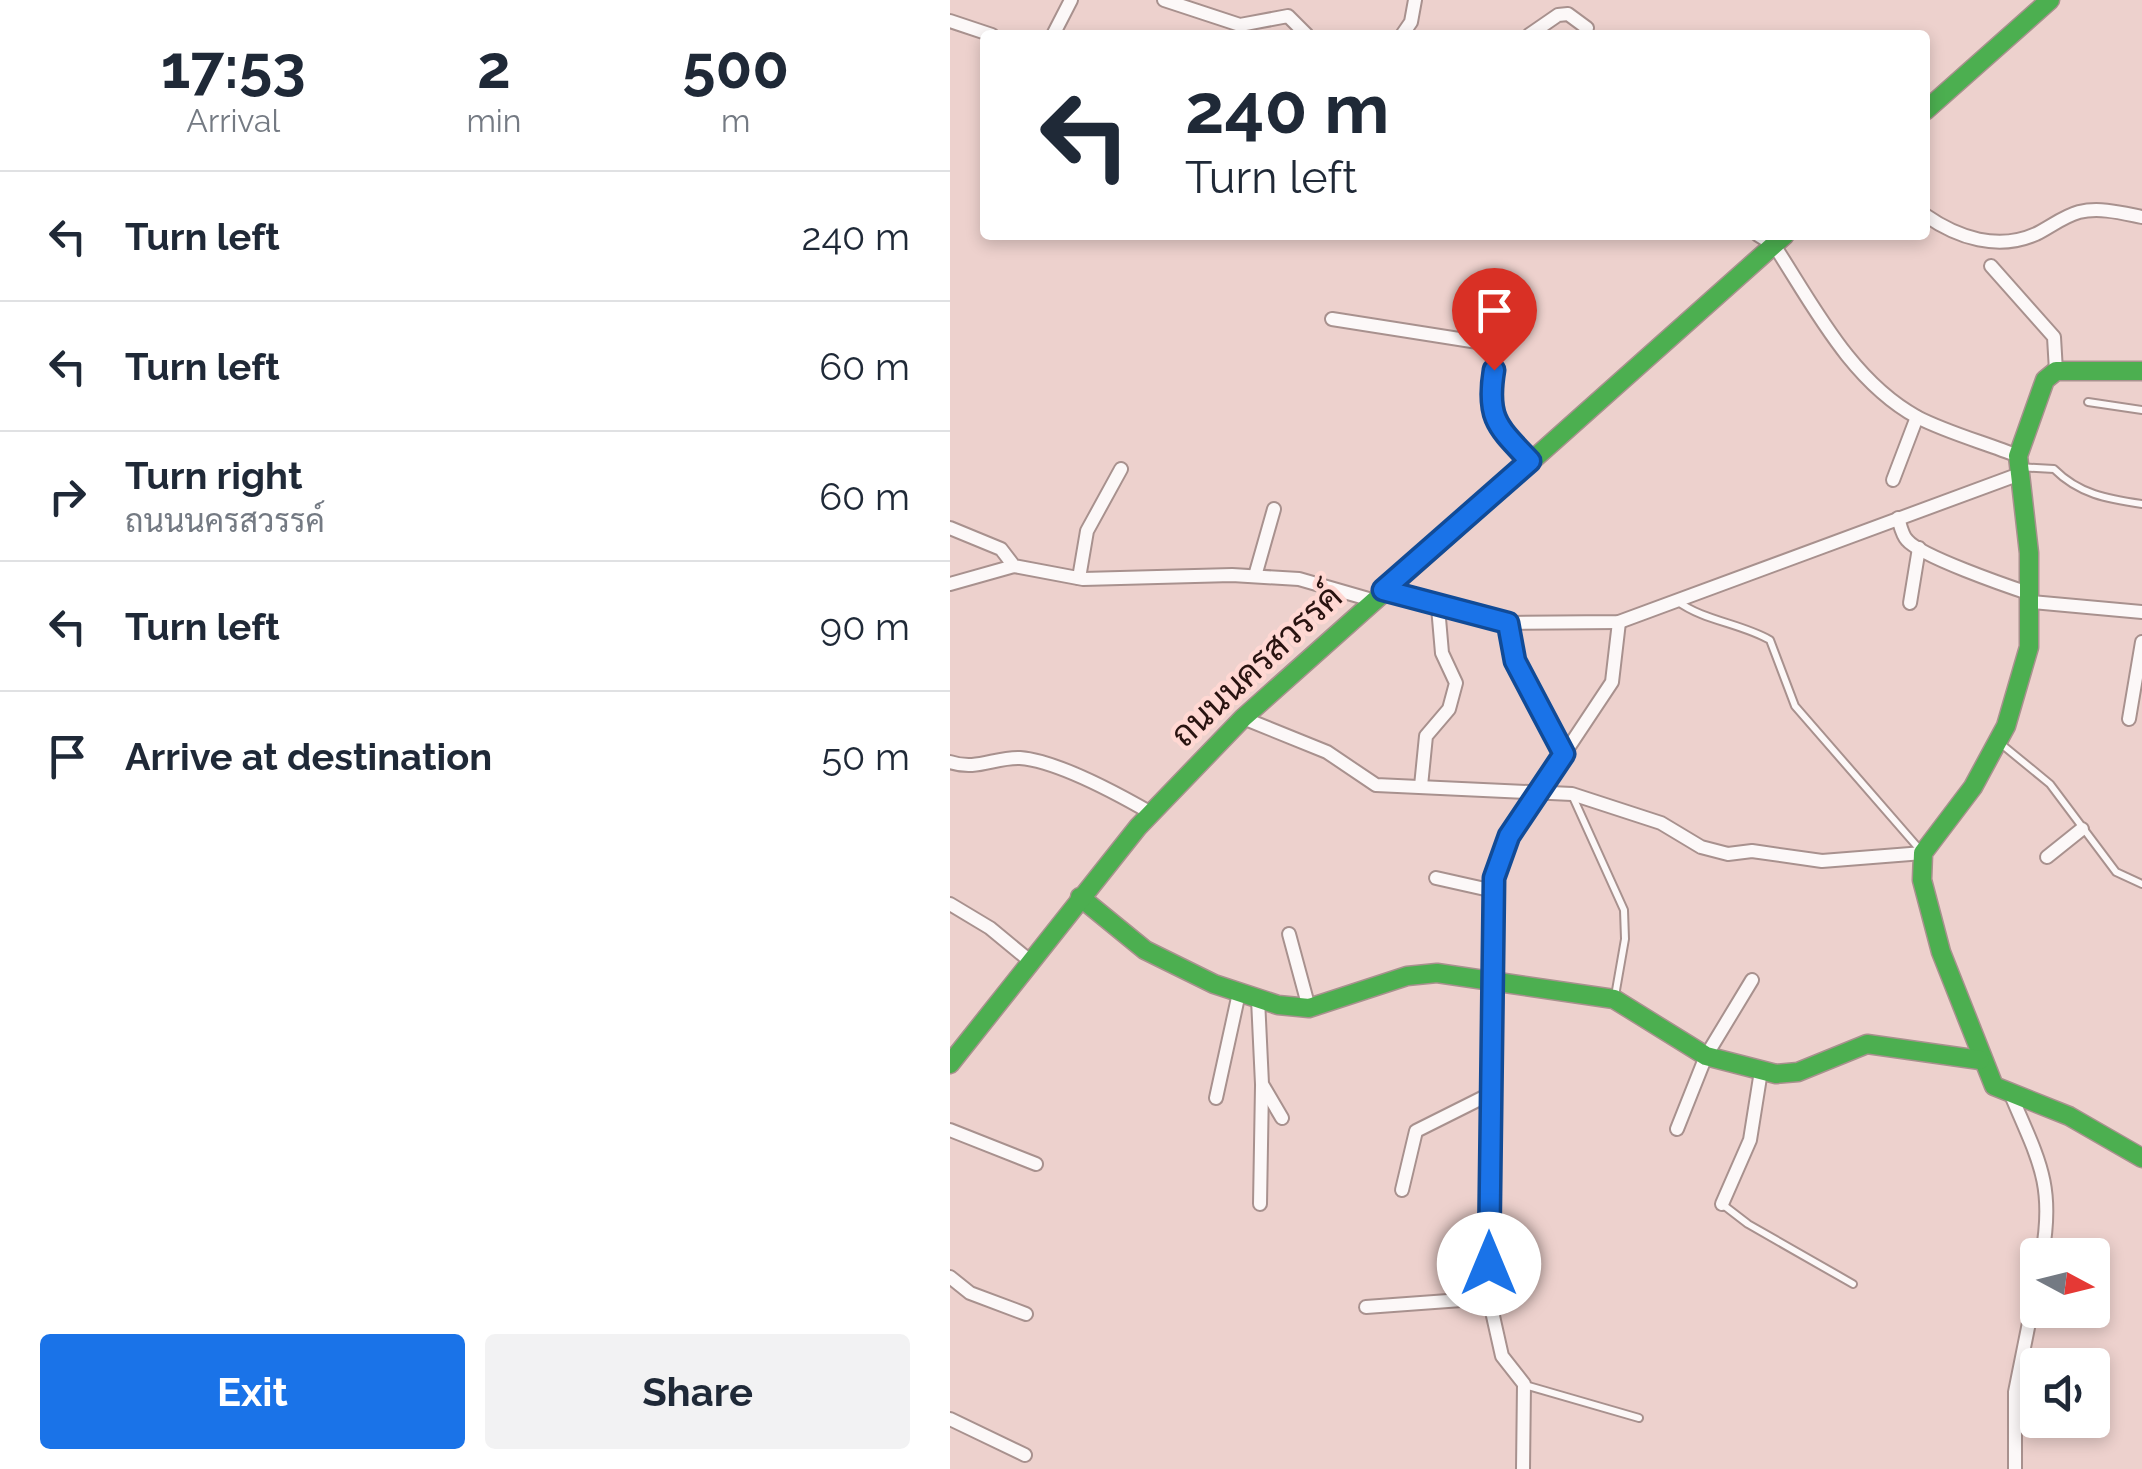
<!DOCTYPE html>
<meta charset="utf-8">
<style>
body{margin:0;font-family:Raleway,Sarabun,sans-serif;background:#f2f2f3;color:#1f2937;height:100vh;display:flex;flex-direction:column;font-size:38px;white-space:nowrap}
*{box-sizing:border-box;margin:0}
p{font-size:32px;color:#747a83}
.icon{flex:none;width:55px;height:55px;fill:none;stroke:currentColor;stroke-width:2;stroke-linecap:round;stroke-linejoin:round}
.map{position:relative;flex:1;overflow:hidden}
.details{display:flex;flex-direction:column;background:#fff;width:950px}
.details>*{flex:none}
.hud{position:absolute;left:30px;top:30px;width:950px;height:210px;border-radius:10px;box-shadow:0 5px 15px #0003;background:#fff;color:#1f2937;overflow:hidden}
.needle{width:65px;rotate:97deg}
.tools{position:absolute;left:1070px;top:1238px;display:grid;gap:20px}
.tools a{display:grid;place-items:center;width:90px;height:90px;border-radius:10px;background:#fff;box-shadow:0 5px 15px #0003;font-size:50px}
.pin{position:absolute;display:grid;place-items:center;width:85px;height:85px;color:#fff;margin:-102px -42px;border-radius:50% 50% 50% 0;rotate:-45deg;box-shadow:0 0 10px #0007}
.pin .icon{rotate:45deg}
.me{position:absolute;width:110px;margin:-55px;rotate:0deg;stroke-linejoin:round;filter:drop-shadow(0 0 8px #0008)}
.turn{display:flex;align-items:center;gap:35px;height:210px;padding:0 40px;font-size:45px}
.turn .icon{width:130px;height:130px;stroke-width:2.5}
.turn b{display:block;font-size:70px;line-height:85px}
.eta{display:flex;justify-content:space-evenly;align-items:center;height:170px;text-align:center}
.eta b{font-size:60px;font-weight:700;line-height:70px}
.cta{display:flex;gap:20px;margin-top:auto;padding:20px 40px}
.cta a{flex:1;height:115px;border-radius:10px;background:#1a73e8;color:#fff;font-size:40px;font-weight:700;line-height:115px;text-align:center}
.cta a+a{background:#f2f2f3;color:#1f2937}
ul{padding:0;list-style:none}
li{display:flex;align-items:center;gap:30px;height:130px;padding:0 40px;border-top:2px solid #e0e1e3}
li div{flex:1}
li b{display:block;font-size:38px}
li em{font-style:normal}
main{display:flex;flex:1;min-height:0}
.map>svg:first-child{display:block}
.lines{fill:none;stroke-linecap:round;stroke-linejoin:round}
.lane-casing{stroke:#a8918e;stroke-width:10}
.street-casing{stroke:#a8918e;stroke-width:16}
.fast-casing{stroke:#a8918e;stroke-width:21}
.lane{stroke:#fcf8f8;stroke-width:6}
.street{stroke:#fcf8f8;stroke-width:12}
.fast{stroke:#4caf50;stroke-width:18}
.route-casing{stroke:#114b97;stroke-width:25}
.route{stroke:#1a73e8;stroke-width:18}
.labels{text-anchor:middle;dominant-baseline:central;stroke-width:9;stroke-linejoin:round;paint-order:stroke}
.street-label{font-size:35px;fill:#291310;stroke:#ffd8d3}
</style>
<main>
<section class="details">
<div class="eta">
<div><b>17:53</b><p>Arrival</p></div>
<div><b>2</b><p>min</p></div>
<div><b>500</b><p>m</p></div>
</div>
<ul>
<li><svg class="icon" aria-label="left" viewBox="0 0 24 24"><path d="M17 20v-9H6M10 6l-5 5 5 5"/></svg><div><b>Turn left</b></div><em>240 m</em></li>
<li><svg class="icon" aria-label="left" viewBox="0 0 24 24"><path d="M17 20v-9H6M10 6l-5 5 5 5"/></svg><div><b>Turn left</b></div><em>60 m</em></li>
<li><svg class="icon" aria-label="right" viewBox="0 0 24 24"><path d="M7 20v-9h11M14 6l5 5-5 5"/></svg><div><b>Turn right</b><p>ถนนนครสวรรค์</p></div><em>60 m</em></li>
<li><svg class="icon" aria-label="left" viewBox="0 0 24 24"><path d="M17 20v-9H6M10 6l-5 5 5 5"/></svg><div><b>Turn left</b></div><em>90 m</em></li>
<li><svg class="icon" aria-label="arrive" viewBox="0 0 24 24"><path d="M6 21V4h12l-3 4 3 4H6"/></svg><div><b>Arrive at destination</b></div><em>50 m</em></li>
</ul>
<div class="cta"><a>Exit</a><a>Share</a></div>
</section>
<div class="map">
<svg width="1192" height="1469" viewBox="0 0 1192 1469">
<rect width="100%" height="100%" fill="#edd1cd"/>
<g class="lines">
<g class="lane-casing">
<g id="lane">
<path d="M1138,402l54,8"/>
<path d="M1068,467l36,2c25,25 53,30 88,35"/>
<path d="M727,601c27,20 63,22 93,39l25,66 127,146"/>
<path d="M1050,743l50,41 66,88 26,12"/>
<path d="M622,795l52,115 1,29 -10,57"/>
<path d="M772,1204l26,20 105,60"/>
<path d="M575,1385l114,33"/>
</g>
</g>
<g class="street-casing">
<g id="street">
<path d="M214,0l76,25 48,-9 19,19"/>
<path d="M0,21l42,14"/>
<path d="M103,35l18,-35"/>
<path d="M452,35l9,-13 4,-22"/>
<path d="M579,35l29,-20 10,-1 19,14"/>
<path d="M975,215c33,23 73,36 111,19 14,-7 28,-18 43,-22 21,-5 43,1 63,5"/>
<path d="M808,235l16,10c39,60 77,136 143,172 31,16 69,26 101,39"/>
<path d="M1041,266l63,71 2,34"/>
<path d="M382,319l165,26c-10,66 -14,66 33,116"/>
<path d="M943,480l24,-63"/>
<path d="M948,518c2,6 4,17 9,22 13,16 100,46 124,54"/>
<path d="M0,528l51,21 13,17 69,13 149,-4 67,4 73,21"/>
<path d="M305,576l19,-67"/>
<path d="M129,578l8,-47 34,-62"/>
<path d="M0,584l64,-18"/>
<path d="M433,591l125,32 111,-1 398,-147"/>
<path d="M1081,602l111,10"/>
<path d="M960,603l9,-55"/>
<path d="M558,623l7,38 49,93"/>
<path d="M293,718l84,34 49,33 196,9 89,29 40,24 27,7 24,-3 70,10 101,-8"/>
<path d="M1179,719l13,-77"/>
<path d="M0,762c27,9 44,-5 70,-4 38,3 98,36 131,55"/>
<path d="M471,786l5,-50 23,-27 7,-26 -14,-30 -4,-46"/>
<path d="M1097,857l35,-28"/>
<path d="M486,878l58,13"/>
<path d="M0,904l40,24 40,33"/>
<path d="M339,934l20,74"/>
<path d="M308,999l4,85 20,34"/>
<path d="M1061,1095c27,64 44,89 31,160"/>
<path d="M266,1098l23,-105"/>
<path d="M727,1129l29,-73 46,-76"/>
<path d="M0,1130l86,34"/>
<path d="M452,1190l14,-59 72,-36"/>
<path d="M310,1204l2,-118"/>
<path d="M772,1204l28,-64 11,-69"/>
<path d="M0,1277l20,16 56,21"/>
<path d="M416,1307l123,-9"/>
<path d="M0,1419l75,36"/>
<path d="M573,1469l1,-85 -22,-28 -13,-58 5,-420 15,-41 103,-155 7,-60"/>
<path d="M1065,1469v-77l23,-114"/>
</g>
</g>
<g class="fast-casing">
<g id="fast">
<path d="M975,111l125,-111"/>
<path d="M1192,371h-86l-11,9 -27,76 11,97v94l-23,79 -33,61 -50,66 -1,27 19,72 53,134 75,30 73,42"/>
<path d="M130,897l65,53 69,34 64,21 31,3 98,-32 30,-3 177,26 92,57 70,18 22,-2 69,-28 113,16"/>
<path d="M0,1064l188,-237 105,-109 542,-483"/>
</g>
</g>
<use href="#lane" class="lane"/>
<use href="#street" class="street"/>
<use href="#fast" class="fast"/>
</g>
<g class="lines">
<g class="route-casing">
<path id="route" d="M539,1264l5,-386 15,-42 55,-82 -49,-93 -7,-38 -125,-33 147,-129c-32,-34 -44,-42 -36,-91"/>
</g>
<use href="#route" class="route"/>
</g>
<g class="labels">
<g class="street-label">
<text transform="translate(306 665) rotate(-43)">ถนนนครสวรรค์</text>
</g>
</g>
</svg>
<div class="tools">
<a><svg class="needle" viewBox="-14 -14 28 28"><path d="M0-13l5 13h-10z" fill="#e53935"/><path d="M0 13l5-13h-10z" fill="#747a83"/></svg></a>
<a><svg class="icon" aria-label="sound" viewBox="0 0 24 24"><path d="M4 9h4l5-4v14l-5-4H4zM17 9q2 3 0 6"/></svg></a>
</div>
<div class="pin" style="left:544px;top:370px;background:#d93025"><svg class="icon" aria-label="arrive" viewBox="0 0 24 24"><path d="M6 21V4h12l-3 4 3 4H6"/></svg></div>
<svg class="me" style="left:539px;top:1264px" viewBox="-20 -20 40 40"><circle r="19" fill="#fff"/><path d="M0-13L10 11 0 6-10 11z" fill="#1a73e8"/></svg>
<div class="hud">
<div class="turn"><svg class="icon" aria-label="left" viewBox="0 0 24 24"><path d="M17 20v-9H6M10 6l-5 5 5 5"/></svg><div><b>240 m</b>Turn left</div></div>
</div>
</div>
</main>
